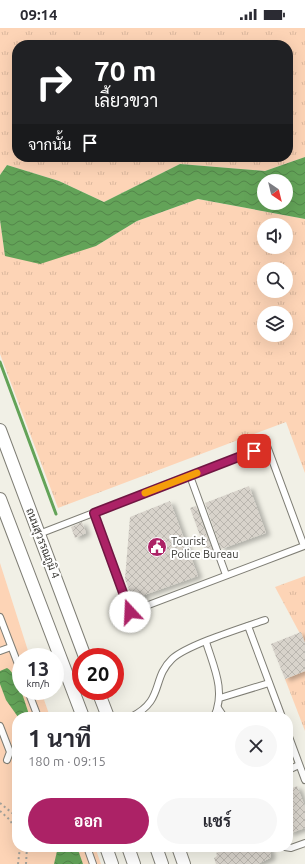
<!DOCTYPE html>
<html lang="th">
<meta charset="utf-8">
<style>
body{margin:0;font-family:Ubuntu,Sarabun,sans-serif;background:#f7f7f7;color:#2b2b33;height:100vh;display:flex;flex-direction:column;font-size:15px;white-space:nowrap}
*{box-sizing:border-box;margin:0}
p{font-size:13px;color:#7c7c81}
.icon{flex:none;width:22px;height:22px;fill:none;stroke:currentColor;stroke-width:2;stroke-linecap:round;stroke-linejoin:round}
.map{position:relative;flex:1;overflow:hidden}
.sheet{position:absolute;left:12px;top:684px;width:281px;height:140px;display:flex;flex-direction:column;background:#fff;border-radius:16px;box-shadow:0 4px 16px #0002}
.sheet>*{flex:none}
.top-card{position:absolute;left:12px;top:12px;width:281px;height:122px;border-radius:16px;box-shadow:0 4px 16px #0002;background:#202124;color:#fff;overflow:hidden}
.needle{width:26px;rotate:145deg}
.controls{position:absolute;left:257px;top:146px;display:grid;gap:8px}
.controls a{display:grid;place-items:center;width:36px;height:36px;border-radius:50%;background:#fff;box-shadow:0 4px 16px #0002;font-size:20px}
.speed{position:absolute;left:12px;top:620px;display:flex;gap:8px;font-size:20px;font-weight:700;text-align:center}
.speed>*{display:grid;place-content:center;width:52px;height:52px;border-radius:50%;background:#fff;box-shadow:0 4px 16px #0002;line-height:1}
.speed small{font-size:10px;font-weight:400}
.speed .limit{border:6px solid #d22;background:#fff;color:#111}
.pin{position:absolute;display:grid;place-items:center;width:34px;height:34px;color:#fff;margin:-17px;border-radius:8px;box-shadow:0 2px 6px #0006}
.me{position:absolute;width:44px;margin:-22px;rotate:340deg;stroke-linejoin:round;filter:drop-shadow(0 0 3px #0008)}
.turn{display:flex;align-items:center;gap:14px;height:84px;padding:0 16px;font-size:18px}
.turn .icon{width:52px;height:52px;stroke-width:2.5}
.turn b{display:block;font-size:28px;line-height:34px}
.then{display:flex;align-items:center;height:38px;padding:0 16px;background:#0003;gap:8px;font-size:15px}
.round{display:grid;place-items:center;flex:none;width:42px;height:42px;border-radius:21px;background:#f7f7f7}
.headline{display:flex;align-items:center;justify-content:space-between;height:68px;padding:0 16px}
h1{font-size:24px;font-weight:700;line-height:30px}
.primary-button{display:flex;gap:8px;margin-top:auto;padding:8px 16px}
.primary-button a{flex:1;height:46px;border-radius:24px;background:#ac2266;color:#fff;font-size:16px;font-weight:700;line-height:46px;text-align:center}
.primary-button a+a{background:#f7f7f7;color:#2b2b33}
.status{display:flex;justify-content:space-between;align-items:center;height:28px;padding:0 20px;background:#fff;direction:ltr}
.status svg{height:11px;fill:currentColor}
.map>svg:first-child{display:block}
.grass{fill:url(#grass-tufts);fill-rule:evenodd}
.park{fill:#fdd4b6}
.water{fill:url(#water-waves);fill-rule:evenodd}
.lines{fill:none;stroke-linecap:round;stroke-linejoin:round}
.stream{stroke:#63a358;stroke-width:3}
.building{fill:url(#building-cross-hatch);filter:url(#shadow)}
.lane-casing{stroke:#7f7e75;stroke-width:8}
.street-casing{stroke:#7f7e75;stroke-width:14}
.path{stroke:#a2a19a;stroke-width:2;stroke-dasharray:2 3;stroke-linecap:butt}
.lane{stroke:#fff;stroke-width:6}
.street{stroke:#fff;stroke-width:12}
.route-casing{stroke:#701642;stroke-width:10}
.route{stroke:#ac2266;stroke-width:7}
.slow{stroke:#f59e0b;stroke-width:7}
.labels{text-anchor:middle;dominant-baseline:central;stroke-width:4;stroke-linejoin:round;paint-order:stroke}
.poi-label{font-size:11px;fill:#393834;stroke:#fff;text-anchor:start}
.street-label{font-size:11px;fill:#393834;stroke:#fff}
</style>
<div class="status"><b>09:14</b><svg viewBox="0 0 49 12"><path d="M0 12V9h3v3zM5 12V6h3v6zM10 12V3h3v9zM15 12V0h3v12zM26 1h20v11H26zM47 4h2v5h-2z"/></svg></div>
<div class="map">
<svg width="305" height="836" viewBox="0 0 305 836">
<defs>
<pattern id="grass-tufts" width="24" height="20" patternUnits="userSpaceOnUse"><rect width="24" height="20" fill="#fdd4b6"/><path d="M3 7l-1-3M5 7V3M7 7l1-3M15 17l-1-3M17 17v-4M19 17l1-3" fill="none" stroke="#dab79d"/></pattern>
<pattern id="water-waves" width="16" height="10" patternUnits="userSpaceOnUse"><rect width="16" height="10" fill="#63a358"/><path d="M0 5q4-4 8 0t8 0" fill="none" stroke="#53864a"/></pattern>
<pattern id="building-cross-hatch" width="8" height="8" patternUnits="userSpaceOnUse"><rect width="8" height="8" fill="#d8d3cb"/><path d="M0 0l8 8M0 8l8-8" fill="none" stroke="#bab6af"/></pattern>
<filter id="shadow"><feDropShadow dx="4.5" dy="2.5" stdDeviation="2" flood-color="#0004"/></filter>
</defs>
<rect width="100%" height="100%" fill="#f1f0e6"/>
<g class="grass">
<path d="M0,0h305v129l-40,14 -85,-7 -76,38 -45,-21 -52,-16 -7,10zM17,17h271v112h-271z"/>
<path d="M198,171l107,20v254l-19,-51 -228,86 -58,-154v-134l5,35 91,-9 41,-25zM264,197h22v22h-22zM264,241h22v22h-22zM264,285h22v22h-22z"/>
<path d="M305,548v67l-30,-56z"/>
<path d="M305,643v60l-20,-52z"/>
</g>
<path class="park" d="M0,535l30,94h-9v34h20l9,26h-33v130h78l6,17h-101z"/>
<g class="water">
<path d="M305,129v62l-107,-20 -61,22 -41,25 -56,18 -35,-8 -5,-36v-45l7,-10 52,16 45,21 76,-38 85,7zM264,153h22v22h-22z"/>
<path d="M7,640c10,5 19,38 23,49h-12l-12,-17 -6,-16v-13z"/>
<path d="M58,819h19l6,17h-29z"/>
</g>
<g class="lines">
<path class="stream" d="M0,334l56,152"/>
</g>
<g class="building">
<path d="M249,458l17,47 -45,16 -16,-46z"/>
<path d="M170,473l28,75 -65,23 -8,-20 5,-62z"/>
<path d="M196,478l17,46 -6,3 -17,-47z"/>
<path d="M82,494l4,11 -11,5 -4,-11z"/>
<path d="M301,604l4,11v28l-20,8 -14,-35z"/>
<path d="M297,758l8,21v21l-17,6v-44z"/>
<path d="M231,819h38l2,8 -1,3 -12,6h-42l-2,-6 3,-2 -1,-3z"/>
</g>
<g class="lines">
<g class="lane-casing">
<g id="lane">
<path d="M190,448l36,99"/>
<path d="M39,506l228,-88 37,100 -174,66 -36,-99"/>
<path d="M0,589l21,55"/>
<path d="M248,598l34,91"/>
<path d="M206,614c8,26 20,49 8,75"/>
<path d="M0,623l11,-4"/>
<path d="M28,663l10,26"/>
<path d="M220,670l49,-15"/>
<path d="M218,680l6,9"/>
<path d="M131,689c34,-17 20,-38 41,-58 15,-14 70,-31 93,-39"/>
<path d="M0,698l10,26 -3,8"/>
<path d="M288,706l17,46"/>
<path d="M288,742l11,-5"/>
<path d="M87,819l6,17"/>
<path d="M285,819l6,1 14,-5"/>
</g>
</g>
<g class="street-casing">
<g id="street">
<path d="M0,402l85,227"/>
<path d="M0,471l83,218"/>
<path d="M98,663l10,26"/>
<path d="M106,819l6,17"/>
<path d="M128,819l6,17"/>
<path d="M156,819l6,17"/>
<path d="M178,819l6,17"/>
</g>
</g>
<g class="path">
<path d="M0,775l17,14"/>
<path d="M0,783l10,9 7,13"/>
<path d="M18,836l2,-17"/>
<path d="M26,836l1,-17"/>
</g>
<use href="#lane" class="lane"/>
<use href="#street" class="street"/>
</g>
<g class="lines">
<g class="route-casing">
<path id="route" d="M130,584l-36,-99 160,-62"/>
</g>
<use href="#route" class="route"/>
<path class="slow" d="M145,465l52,-20"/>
</g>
<defs>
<g id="civic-disc" transform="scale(1)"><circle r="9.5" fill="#ac2266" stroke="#fff"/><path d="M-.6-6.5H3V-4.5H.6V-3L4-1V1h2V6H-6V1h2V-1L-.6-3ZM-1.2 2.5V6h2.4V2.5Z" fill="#fff"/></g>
</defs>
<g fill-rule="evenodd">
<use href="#civic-disc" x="157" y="519"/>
</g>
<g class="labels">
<g class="poi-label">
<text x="171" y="513">Tourist<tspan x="171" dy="13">Police Bureau</tspan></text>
</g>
<g class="street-label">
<text transform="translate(43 515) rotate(69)">ถนนสุวรรณภูมิ 4</text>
</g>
</g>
</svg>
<div class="controls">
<a><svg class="needle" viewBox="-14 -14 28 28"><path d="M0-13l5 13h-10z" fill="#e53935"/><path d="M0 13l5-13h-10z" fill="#7c7c81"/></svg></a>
<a><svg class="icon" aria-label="sound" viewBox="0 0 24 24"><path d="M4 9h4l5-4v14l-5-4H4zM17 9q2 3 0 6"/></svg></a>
<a><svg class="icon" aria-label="search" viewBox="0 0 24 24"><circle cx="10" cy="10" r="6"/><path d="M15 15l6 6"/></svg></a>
<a><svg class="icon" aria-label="layers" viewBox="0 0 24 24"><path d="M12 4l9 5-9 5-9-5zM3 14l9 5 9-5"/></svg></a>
</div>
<div class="speed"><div>13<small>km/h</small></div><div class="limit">20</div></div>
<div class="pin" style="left:254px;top:423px;background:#d93025"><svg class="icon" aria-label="arrive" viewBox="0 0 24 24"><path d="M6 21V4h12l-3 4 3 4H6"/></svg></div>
<svg class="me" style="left:130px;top:584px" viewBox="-20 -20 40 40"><circle r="19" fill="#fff"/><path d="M0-13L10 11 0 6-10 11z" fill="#ac2266"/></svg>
<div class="top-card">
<div class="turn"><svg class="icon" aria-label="right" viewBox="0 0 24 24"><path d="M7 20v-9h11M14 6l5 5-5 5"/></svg><div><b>70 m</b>เลี้ยวขวา</div></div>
<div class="then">จากนั้น<svg class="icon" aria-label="arrive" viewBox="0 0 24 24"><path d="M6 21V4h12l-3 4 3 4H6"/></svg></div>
</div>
<section class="sheet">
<div class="headline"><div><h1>1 นาที</h1><p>180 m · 09:15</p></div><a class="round"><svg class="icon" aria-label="close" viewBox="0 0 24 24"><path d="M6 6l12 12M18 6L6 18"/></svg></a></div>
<div class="primary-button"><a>ออก</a><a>แชร์</a></div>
</section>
</div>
